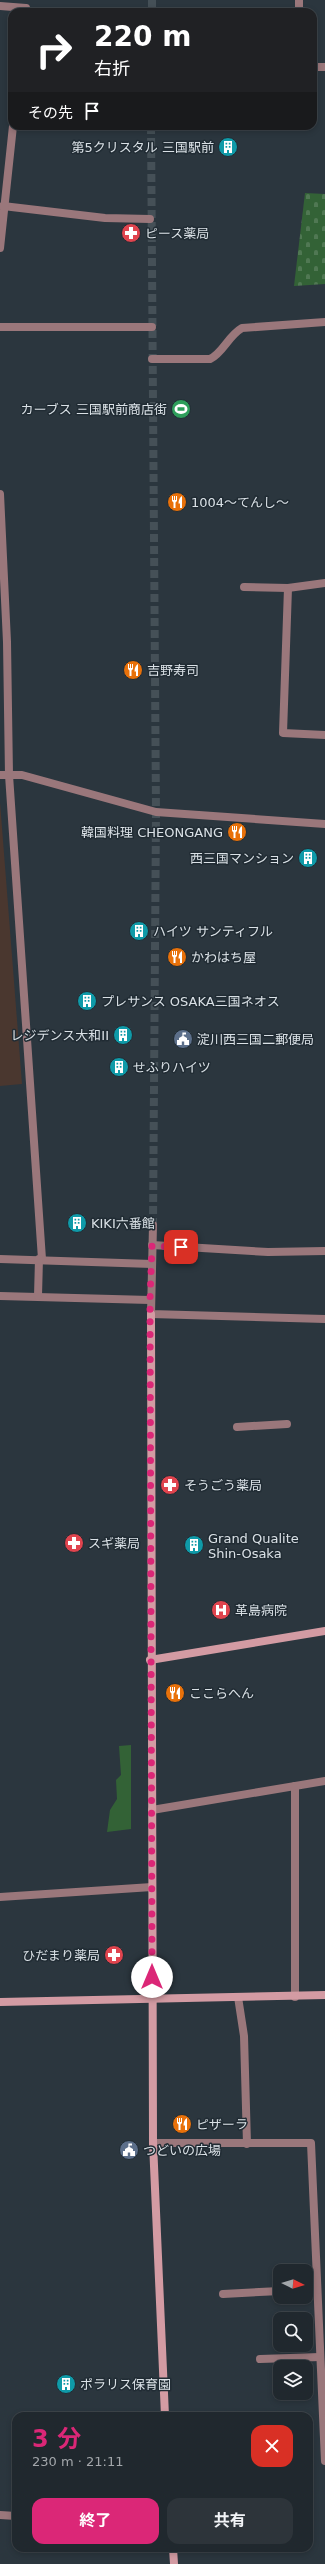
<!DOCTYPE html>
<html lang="ja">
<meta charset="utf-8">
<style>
body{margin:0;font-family:"DejaVu Sans","Noto Sans JP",sans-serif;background:#2d343a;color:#f1f3f6;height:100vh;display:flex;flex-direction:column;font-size:15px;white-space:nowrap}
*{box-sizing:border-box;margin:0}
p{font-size:13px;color:#a2a6aa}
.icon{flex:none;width:22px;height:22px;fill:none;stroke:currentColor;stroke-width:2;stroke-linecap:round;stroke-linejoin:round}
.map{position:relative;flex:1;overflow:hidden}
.side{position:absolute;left:12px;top:2412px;width:301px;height:140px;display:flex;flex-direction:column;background:#20282e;border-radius:12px;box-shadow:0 2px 6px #0003,0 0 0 1px #3d444a}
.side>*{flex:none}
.banner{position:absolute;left:8px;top:8px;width:309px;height:122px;border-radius:12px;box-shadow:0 2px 6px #0003,0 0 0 1px #3d444a;background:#202124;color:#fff;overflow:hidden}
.needle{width:26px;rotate:95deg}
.controls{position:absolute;left:273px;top:2264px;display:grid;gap:8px}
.controls a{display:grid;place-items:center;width:40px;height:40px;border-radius:8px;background:#20282e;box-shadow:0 2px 6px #0003,0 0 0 1px #3d444a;font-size:20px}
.pin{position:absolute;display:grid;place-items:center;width:34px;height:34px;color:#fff;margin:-17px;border-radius:8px;box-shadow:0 2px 6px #0006}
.me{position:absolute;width:44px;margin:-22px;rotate:0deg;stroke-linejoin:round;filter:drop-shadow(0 0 3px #0008)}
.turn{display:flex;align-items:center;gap:14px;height:84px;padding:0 20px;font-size:18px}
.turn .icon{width:52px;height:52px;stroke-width:2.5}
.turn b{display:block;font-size:28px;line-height:34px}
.then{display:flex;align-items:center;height:38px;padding:0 20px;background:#0003;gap:8px;font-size:15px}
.round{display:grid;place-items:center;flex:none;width:42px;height:42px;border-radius:12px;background:#2d343a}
.head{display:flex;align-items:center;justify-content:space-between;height:68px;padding:0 20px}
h1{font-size:24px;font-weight:700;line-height:30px;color:#db2777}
.cta{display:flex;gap:8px;margin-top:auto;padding:8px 20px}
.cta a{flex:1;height:46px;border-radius:12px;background:#db2777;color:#fff;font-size:16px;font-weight:700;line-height:46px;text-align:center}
.cta a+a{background:#2d343a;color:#f1f3f6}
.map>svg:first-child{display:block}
.education{fill:#4a372f}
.cemetery{fill:url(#cemetery-stones)}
.garden{fill:#336236}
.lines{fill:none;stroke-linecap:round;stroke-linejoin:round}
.street-tunnel{stroke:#455057;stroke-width:8;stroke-dasharray:8 4;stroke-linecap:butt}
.street{stroke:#9a777b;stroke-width:8}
.secondary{stroke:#d39ba3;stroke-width:8}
.route{stroke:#db2777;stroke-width:7;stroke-dasharray:0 12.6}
.labels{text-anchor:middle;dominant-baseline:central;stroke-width:3;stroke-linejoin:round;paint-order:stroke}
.poi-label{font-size:13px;fill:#dae1e6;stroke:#212c34;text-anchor:start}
</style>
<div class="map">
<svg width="325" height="2564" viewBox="0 0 325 2564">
<defs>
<pattern id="cemetery-stones" width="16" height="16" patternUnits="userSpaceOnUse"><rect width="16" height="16" fill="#336236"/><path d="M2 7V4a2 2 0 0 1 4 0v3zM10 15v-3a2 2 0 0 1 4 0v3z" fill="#507853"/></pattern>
</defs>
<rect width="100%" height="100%" fill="#2b363e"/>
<path class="education" d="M0,802l22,282 -22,2z"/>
<path class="cemetery" d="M305,193l20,1v90l-31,2z"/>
<path class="garden" d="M131,1745v84l-24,3 3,-22 7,-11 -1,-19 5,-5 -2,-29z"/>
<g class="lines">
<g class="street-tunnel">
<path d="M152,0v12"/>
<path d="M151,126l5,686 -3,413"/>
</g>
<g class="street">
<path d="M299,0v12"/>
<path d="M0,6l26,2"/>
<path d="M313,67h12"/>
<path d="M3,206l102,12 45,1"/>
<path d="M0,248l13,-122"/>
<path d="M0,327h152"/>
<path d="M152,359h58c13,-6 18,-23 32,-31l83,-6"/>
<path d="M0,494l7,148 2,133 33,484"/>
<path d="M244,587l44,1 37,-5"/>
<path d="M288,588l-5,145 42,2"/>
<path d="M0,775h22l134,37 169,12"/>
<path d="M153,1225l-2,89 174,5"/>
<path d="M152,1245l116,7 57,-1"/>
<path d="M0,1259l152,5"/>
<path d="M0,1296l150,4"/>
<path d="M38,1296l1,-37"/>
<path d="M237,1427l50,-3"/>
<path d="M295,1786v211"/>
<path d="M152,1810l173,-29"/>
<path d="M0,1897l152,-10"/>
<path d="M238,1997l6,39 3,108"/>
<path d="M153,2143h158l14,318"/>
<path d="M306,2290h11"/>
<path d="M223,2294l57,-3"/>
<path d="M260,2359l60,-2"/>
<path d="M0,2515l16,1"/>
</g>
<g class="secondary">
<path d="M151,1314l2,829 12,273"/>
<path d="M150,1660l175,-29"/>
<path d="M0,2002l325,-7"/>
<path d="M173,2548l1,16"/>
</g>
</g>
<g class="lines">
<path class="route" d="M152,1977l-2,-677 2,-54 29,1"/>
</g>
<defs>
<g id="building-disc" transform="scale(1)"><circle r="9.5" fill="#0f9aa8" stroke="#212c34"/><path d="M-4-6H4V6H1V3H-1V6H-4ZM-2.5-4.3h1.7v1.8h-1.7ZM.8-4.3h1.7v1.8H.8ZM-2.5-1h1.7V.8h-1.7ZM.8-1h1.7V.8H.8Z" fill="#fff"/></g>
<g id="pharmacy-disc" transform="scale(1)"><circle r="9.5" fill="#e0444e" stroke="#212c34"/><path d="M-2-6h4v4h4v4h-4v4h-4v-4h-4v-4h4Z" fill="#fff"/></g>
<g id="stadium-disc" transform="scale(1)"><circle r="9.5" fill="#2e9e5b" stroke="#212c34"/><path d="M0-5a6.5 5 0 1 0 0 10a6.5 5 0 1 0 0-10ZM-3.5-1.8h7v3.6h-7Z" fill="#fff"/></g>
<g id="restaurant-disc" transform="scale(1)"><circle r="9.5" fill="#e8710a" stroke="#212c34"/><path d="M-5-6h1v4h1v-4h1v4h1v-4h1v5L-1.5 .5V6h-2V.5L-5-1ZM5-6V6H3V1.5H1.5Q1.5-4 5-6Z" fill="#fff"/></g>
<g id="civic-disc" transform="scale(1)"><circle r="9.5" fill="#5c6f8a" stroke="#212c34"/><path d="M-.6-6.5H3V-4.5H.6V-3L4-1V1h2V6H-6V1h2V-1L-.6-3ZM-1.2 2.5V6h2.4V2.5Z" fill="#fff"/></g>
<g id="hospital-disc" transform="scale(1)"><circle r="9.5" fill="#e0444e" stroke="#212c34"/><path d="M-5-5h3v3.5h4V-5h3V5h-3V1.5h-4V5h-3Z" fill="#fff"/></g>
</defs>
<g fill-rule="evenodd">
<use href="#building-disc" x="228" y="147"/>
<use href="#pharmacy-disc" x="131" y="233"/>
<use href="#stadium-disc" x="181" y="409"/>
<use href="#restaurant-disc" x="177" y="502"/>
<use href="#restaurant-disc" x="133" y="670"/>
<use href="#restaurant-disc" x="237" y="832"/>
<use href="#building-disc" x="308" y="858"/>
<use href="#building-disc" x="139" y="931"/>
<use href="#restaurant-disc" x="177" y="957"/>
<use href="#building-disc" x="87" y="1001"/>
<use href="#building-disc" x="123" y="1035"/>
<use href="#civic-disc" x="183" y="1039"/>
<use href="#building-disc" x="119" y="1067"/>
<use href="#building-disc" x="77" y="1223"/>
<use href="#pharmacy-disc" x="170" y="1485"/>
<use href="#pharmacy-disc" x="74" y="1543"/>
<use href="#building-disc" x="194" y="1545"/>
<use href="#hospital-disc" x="221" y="1610"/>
<use href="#restaurant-disc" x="175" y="1693"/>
<use href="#pharmacy-disc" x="114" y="1955"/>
<use href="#restaurant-disc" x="182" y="2124"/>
<use href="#civic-disc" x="129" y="2150"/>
<use href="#building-disc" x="66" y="2384"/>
</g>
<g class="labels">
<g class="poi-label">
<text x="214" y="147" text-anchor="end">第5クリスタル 三国駅前</text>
<text x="145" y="233">ピース薬局</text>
<text x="167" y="409" text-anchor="end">カーブス 三国駅前商店街</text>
<text x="191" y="502">1004〜てんし〜</text>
<text x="147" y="670">吉野寿司</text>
<text x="223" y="832" text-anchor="end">韓国料理 CHEONGANG</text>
<text x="294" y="858" text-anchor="end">西三国マンション</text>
<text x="153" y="931">ハイツ サンティフル</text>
<text x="191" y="957">かわはち屋</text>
<text x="101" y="1001">プレサンス OSAKA三国ネオス</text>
<text x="109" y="1035" text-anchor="end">レジデンス大和II</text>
<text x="197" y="1039">淀川西三国二郵便局</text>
<text x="133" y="1067">せふりハイツ</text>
<text x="91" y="1223">KIKI六番館</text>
<text x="184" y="1485">そうごう薬局</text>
<text x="208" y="1538">Grand Qualite<tspan x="208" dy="15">Shin-Osaka</tspan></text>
<text x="88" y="1543">スギ薬局</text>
<text x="235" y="1610">革島病院</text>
<text x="189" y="1693">ここらへん</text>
<text x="100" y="1955" text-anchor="end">ひだまり薬局</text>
<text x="196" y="2124">ピザーラ</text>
<text x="143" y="2150">つどいの広場</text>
<text x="80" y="2384">ポラリス保育園</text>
</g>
</g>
</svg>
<div class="controls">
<a><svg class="needle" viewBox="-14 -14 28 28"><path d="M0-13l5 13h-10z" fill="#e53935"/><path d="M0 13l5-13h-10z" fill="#a2a6aa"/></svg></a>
<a><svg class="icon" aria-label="search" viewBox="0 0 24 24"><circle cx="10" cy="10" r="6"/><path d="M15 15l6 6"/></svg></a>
<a><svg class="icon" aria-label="layers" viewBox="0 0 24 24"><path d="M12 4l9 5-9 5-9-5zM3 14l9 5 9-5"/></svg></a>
</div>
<div class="pin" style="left:181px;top:1247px;background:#d93025"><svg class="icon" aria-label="arrive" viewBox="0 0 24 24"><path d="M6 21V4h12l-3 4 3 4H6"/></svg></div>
<svg class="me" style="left:152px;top:1977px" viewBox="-20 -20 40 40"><circle r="19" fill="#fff"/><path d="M0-13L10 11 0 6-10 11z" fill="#db2777"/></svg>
<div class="banner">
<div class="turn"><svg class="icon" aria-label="right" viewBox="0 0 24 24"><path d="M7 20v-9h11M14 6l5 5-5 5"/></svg><div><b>220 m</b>右折</div></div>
<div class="then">その先<svg class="icon" aria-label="arrive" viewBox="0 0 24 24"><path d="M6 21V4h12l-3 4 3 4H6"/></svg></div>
</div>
<section class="side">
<div class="head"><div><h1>3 分</h1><p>230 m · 21:11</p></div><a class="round" style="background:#d93025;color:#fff"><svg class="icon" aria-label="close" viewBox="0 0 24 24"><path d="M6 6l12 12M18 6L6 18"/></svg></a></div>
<div class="cta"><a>終了</a><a>共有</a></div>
</section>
</div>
